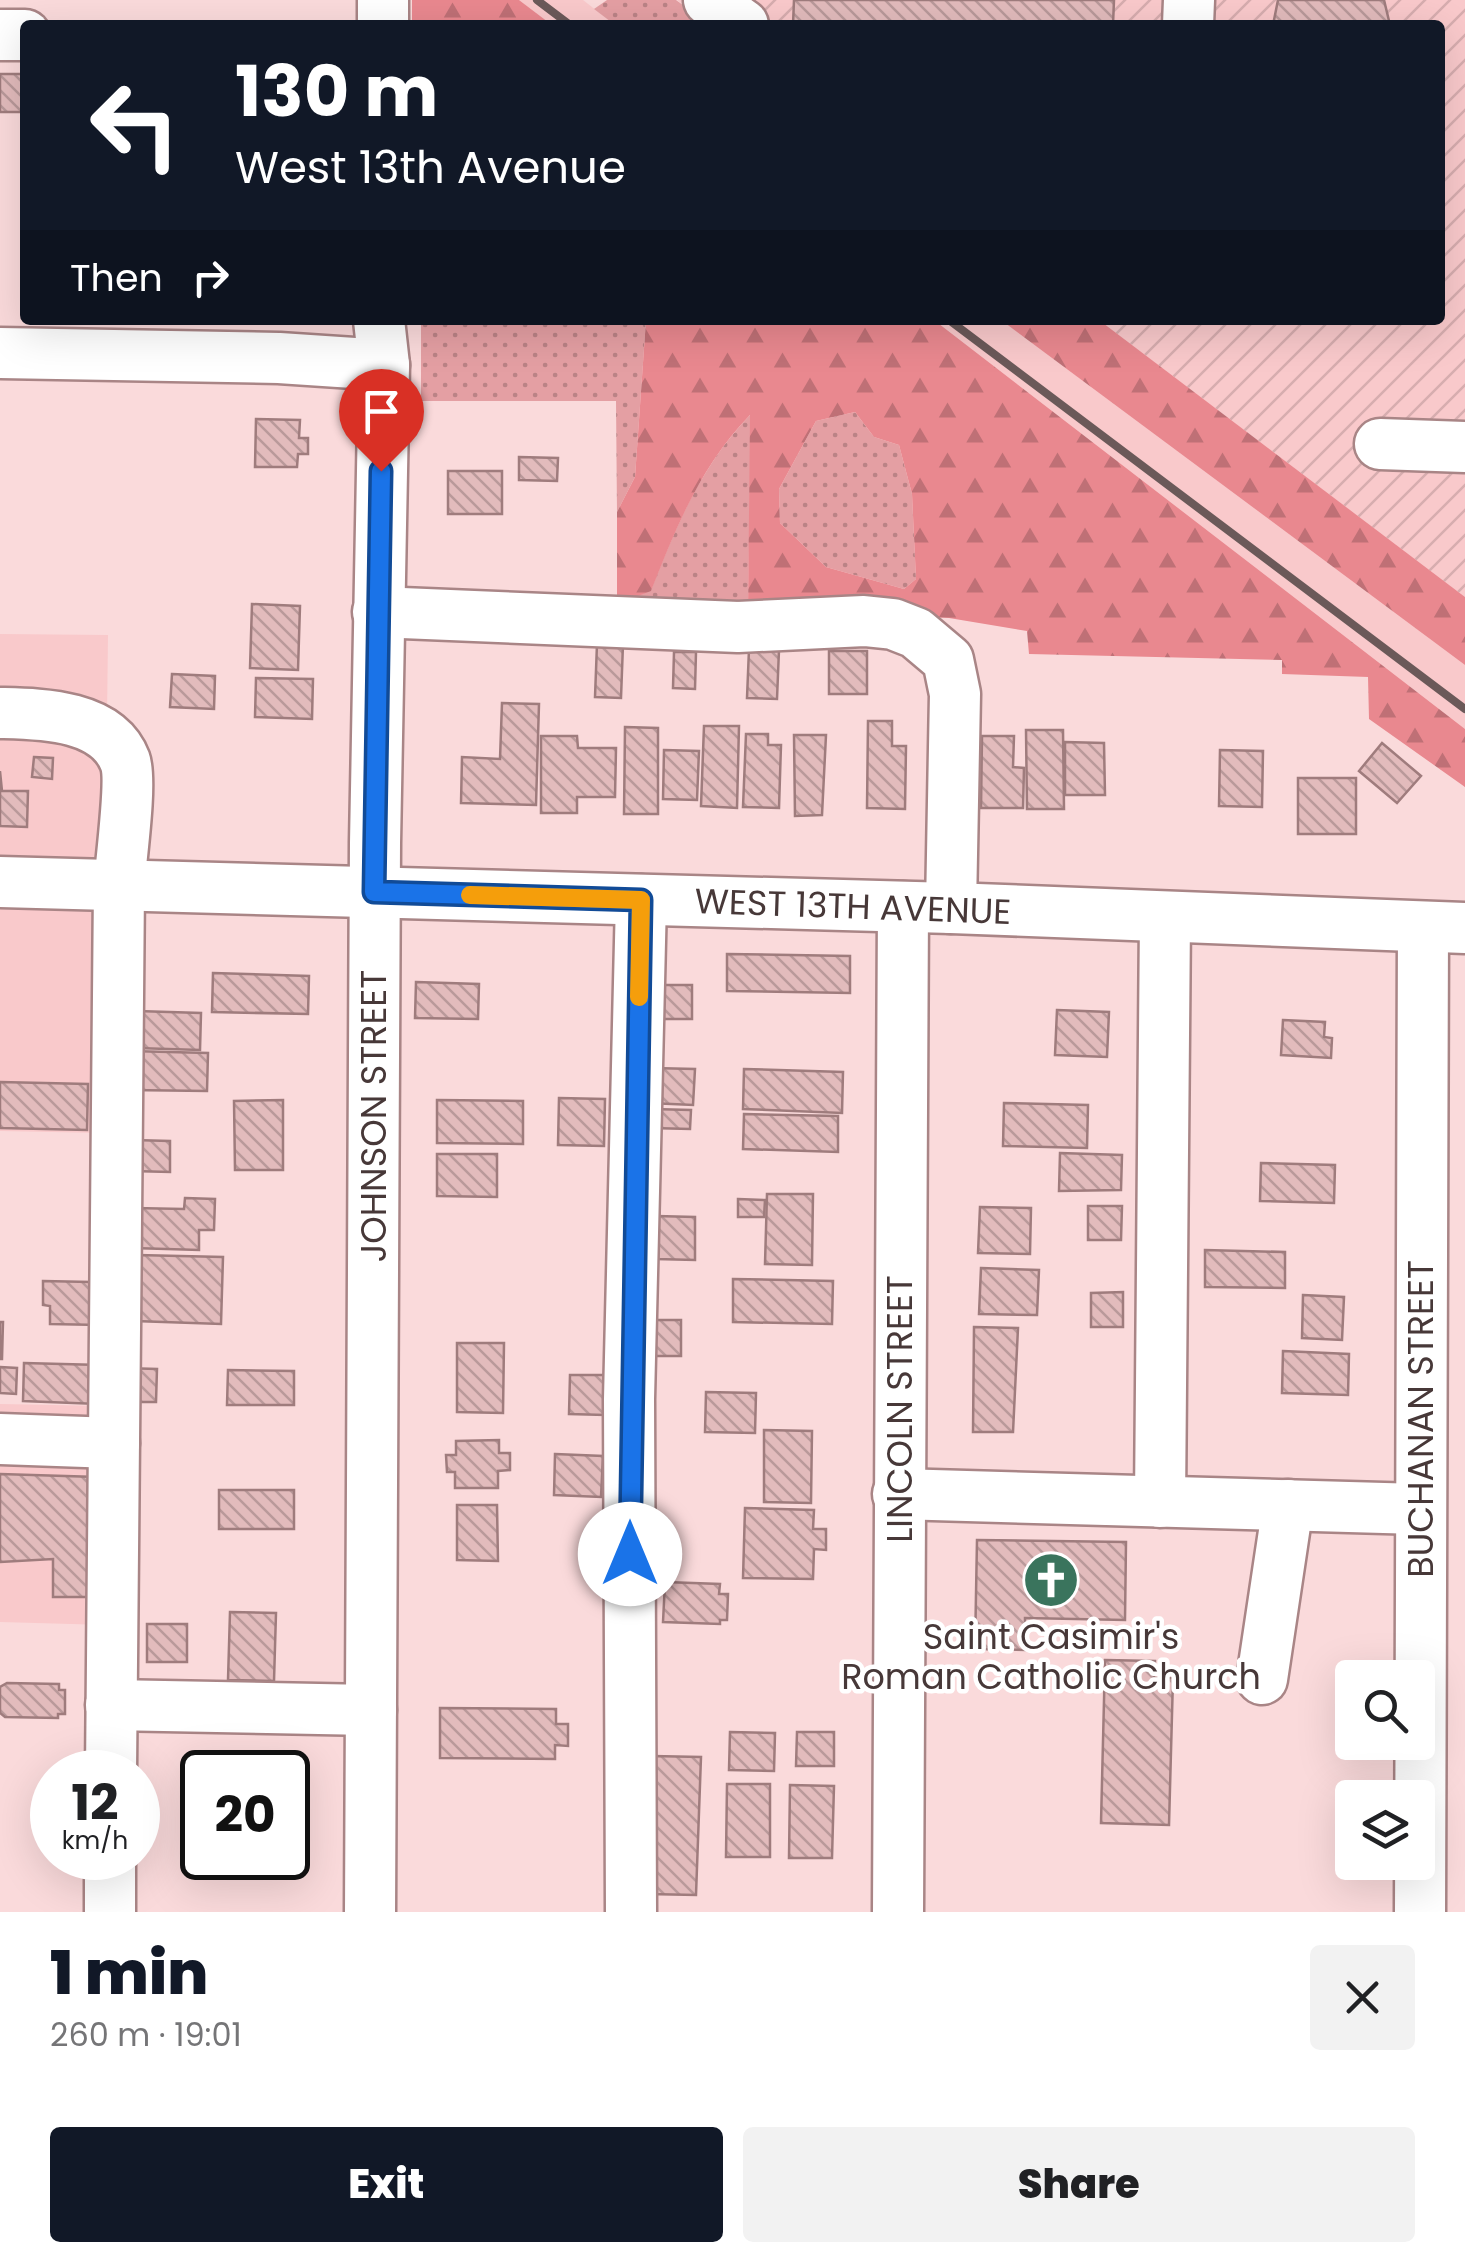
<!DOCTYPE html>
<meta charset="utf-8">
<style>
body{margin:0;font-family:Poppins,sans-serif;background:#f2f2f2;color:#202124;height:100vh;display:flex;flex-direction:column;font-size:38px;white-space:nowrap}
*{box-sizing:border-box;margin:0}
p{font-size:32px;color:#757577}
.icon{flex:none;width:55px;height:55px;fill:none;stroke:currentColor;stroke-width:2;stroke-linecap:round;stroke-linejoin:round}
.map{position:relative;height:1912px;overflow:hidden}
.drawer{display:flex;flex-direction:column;background:#fff;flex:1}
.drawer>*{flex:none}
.hud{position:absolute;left:20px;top:20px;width:1425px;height:305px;border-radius:10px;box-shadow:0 10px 40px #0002;background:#111827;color:#fff;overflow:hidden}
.fabs{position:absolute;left:1335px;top:1660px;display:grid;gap:20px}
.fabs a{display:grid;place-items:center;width:100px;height:100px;border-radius:10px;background:#fff;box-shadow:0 10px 40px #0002;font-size:50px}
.speed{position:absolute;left:30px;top:1750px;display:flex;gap:20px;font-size:50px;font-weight:700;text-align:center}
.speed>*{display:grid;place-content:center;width:130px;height:130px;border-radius:50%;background:#fff;box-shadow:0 10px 40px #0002;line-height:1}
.speed small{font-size:25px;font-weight:400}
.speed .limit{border:5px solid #111;border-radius:15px;background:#fff;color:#111}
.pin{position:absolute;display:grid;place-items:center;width:85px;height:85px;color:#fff;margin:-102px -42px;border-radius:50% 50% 50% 0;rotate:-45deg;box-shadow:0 0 10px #0007}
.pin .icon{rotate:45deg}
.me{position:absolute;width:110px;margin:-55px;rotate:0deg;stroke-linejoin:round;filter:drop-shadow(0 0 8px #0008)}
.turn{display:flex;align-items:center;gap:35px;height:210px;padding:0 50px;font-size:45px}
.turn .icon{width:130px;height:130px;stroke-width:2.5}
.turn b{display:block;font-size:70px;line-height:85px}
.then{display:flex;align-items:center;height:95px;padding:0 50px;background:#0003;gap:20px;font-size:38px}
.round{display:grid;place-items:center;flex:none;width:105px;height:105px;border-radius:10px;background:#f2f2f2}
.headline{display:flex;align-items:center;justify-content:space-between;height:170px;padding:0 50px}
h1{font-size:60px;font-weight:800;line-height:75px;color:#111827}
.button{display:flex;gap:20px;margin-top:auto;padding:20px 50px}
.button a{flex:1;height:115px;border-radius:10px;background:#111827;color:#fff;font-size:40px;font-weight:800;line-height:115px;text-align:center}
.button a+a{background:#f2f2f2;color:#202124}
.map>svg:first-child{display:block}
.built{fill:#f9c9cb}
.industrial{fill:url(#industrial-furrows)}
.grass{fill:url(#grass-dots)}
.forest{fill:url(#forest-firs);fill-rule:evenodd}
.building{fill:url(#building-back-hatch);stroke:#9f7c7d;stroke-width:2.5}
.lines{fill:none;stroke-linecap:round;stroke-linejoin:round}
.minor-casing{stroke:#a98586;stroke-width:55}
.minor{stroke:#fff;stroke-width:50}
.rail{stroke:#6b5959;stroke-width:8}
.route-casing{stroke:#114b97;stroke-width:25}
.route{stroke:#1a73e8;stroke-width:18}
.slow{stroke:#f59e0b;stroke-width:18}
.labels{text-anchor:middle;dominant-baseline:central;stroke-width:9;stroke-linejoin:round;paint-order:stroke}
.street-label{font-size:35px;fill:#473838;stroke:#fff}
.poi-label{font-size:35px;fill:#473838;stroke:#fff}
</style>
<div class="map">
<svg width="1465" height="1912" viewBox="0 0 1465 1912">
<defs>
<pattern id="industrial-furrows" width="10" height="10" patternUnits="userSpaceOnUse" patternTransform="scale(2.5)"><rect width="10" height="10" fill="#f9c9cb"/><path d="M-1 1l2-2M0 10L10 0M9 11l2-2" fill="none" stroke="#d7adaf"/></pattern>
<pattern id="grass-dots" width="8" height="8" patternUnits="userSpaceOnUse" patternTransform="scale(2.5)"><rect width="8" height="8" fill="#e49fa3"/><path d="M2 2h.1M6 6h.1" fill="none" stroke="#bb8386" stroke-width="1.8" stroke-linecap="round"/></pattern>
<pattern id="forest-firs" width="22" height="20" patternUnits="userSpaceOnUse" patternTransform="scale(2.5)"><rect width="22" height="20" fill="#e9888f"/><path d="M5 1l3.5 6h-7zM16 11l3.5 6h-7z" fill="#bf7076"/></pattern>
<pattern id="building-back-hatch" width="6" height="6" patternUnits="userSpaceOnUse" patternTransform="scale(2.5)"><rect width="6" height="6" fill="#e2bbbc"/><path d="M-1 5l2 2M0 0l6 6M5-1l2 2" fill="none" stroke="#b9999a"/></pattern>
</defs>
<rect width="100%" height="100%" fill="#fadadb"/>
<g class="built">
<path d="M519,0h64l32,25h-63z"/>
<path d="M934,320h67l464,345v64z"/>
<path d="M0,634l108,1 -6,498 -102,-2z"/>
<path d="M0,1404l105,2 2,219 -107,-3z"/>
</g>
<path class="industrial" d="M677,0h788v597l-366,-277h341v-295h-730z"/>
<g class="grass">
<path d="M607,0h69l15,11 -2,14h-74l-21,-16z"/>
<path d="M421,320h225l-11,157 -18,35 -1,-111h-195z"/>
<path d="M855,412l19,25 25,8 13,49 4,85 -12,10 -78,-22 -46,-44 -1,-34 37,-68z"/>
<path d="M751,414l-3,196 -131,-6 34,-14c25,-64 51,-126 100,-176z"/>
</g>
<g class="forest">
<path d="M412,0h107l33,25h-140z"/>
<path d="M646,320h288l531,409v58l-96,-68 -1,-42 -86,-3v-14l-253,-6 -2,-23 -78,-13 -201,-8 2,-195c-48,49 -74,112 -99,176l-34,13v-92l18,-35zM855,412l19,25 25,8 13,49 4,85 -12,10 -78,-22 -46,-44 -1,-34 37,-68z"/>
<path d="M1001,320h98l366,277v68z"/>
</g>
<g class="building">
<path d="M794,0h320l-1,25h-320z"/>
<path d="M1278,0h106l6,25h-117z"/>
<rect x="0" y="74" width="25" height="38"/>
<path d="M256,419l44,1 -1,18h9v16h-10l-1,13h-42z"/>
<path d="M519,457l39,1 -1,23 -38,-1z"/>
<rect x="448" y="471" width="54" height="43"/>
<path d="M252,604l48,2 -2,64 -48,-2z"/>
<path d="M597,644h26l-2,54 -26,-1z"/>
<path d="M749,649l30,1 -2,49 -30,-1z"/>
<rect x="829" y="651" width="38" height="43"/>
<path d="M674,652h22l-1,37 -22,-1z"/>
<path d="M172,674l43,2 -1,33 -44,-2z"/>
<path d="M256,678l57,1 -1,40 -57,-2z"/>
<path d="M502,703l37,1 -3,101 -75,-2 1,-46 38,2z"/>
<path d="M868,721h24v25h14l-1,63 -38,-1z"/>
<path d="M704,726h35l-2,82 -36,-2z"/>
<path d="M625,727l33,1v86h-34z"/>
<path d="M1026,730h37l1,79h-37z"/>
<path d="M746,734h22v11h13l-2,63 -36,-1z"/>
<path d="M794,735h32l-4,80 -27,1z"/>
<path d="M541,736h36l1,12h38l-1,49h-38v16h-36z"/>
<path d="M982,736h32l-1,31 11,1 -1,40h-42z"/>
<path d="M1065,742l39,1 1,52h-40z"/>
<path d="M1382,743l39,33 -24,27 -38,-32z"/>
<path d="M664,750l35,1 -2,49 -34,-1z"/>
<path d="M1220,750l43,1 -1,56 -43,-1z"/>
<path d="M34,757l19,1 -1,21 -20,-2z"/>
<path d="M0,771l2,20h26l-1,36 -27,-1z"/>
<rect x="1298" y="778" width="58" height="56"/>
<path d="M727,954l123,2v37l-123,-2z"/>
<path d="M213,973l96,3 -1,38 -96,-2z"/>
<path d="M416,982l63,2 -1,35 -63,-1z"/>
<rect x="656" y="985" width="36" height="34"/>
<path d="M1057,1010l52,2 -2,45 -52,-2z"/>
<path d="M137,1011l64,2 -1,37 -64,-2z"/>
<path d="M1283,1020l42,2 -1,15 8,1 -1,20 -50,-3z"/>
<path d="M130,1051l78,2 -1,38 -78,-1z"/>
<path d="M652,1068l43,1 -2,36 -43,-2z"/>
<path d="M744,1069l99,3 -1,41 -99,-4z"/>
<path d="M0,1082l88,2 -1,46 -87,-2z"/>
<path d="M559,1098l46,1 -1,47 -46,-1z"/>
<path d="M283,1100v70h-48l-1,-69z"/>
<path d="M437,1100l86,1v43l-86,-1z"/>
<path d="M1004,1103l84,2 -1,43 -84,-2z"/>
<path d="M652,1109l39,1 -1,19 -39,-1z"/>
<path d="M744,1114l94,2v36l-95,-3z"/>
<path d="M133,1140l37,1v31l-38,-1z"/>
<path d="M1060,1153l62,2 -1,35 -62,1z"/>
<path d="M437,1154h60v43l-60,-1z"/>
<path d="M1261,1163l74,2 -1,38 -74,-2z"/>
<path d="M767,1194h46l-1,71 -47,-1z"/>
<path d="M185,1198l30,1 -1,31h-15v20l-66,-2 2,-40 49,1z"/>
<path d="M738,1199l27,1 -1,17h-26z"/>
<path d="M1088,1206h34l-1,34h-33z"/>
<path d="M980,1207l51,1 -1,46 -52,-1z"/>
<path d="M656,1216l39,1v43l-39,-1z"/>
<path d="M1205,1250l80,2v36l-80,-1z"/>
<path d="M137,1255l86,2 -2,67 -86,-3z"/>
<path d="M981,1268l58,2 -2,45 -58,-1z"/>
<path d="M733,1279l100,2 -1,43 -99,-2z"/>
<path d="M43,1281l48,1 9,43 -50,-1v-18l-7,-1z"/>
<path d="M1123,1292v35h-32v-34z"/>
<path d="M1303,1295l41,2 -2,43 -40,-2z"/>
<rect x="642" y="1320" width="39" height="36"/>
<path d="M0,1322h3l-1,37h-2z"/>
<path d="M974,1327l44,1 -5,104h-40z"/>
<path d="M457,1343h47l-1,70 -46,-1z"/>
<path d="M1283,1351l66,3 -1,41 -66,-2z"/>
<path d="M24,1363l76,2 -2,39 -75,-3z"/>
<path d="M0,1367l17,1 -1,26 -16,-1z"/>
<path d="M123,1368l34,1 -1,33h-34z"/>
<path d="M228,1370l66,1v34h-67z"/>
<path d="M570,1375h36l-1,40 -36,-1z"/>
<path d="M706,1392l50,1 -1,40 -50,-1z"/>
<path d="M764,1430l48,1 -1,72 -47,-1z"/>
<path d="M499,1440v13h11v17l-12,1v17h-43v-16h-8l-1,-17h10v-14z"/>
<path d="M555,1454l48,2 -2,41 -47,-2z"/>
<path d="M0,1474l97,3 -1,120h-43v-38l-53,3z"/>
<rect x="219" y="1490" width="75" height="39"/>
<path d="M457,1505h40l1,56 -41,-1z"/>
<path d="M745,1508l69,2 -1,19h13v21l-12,-1 -1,30 -70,-1z"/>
<path d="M977,1540l149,2 -1,78 -100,-2v32l-50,-1z"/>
<path d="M665,1582l55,2 -1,10h9l-1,26h-7v4l-57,-2z"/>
<path d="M230,1612l46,1 -2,68 -46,-1z"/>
<rect x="147" y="1624" width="40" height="38"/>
<path d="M1105,1660l50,1 -1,17h19l-4,147 -68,-2z"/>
<path d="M7,1683l52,1v6h6v24h-7v4l-53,-1 -5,-4v-26z"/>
<path d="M440,1708l116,1v15h12v22l-13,-1v14l-115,-1z"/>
<path d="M730,1732l45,1 -1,38 -45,-1z"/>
<path d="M797,1732h37v34h-38z"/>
<path d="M652,1756l49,1 -5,138 -48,-1z"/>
<path d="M727,1784h43v73h-44z"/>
<path d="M790,1785l44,1 -2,72h-43z"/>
</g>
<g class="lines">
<g class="minor-casing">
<g id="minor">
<path d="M709,0l34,25"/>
<path d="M383,25v-25"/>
<path d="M1188,25l1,-25"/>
<path d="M0,35h25"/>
<path d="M0,353l279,5 105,7"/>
<path d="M1380,444l85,3"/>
<path d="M378,612l360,15 126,-6 29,3 23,9 32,27 7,34 -4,214"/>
<path d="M0,713c40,1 107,1 125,48 7,19 -4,99 -6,125l-8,886"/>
<path d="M0,882l951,26 514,20"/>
<path d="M0,1439l114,4"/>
<path d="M898,1494l521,15"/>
<path d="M1160,1502l5,-585"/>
<path d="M1262,1679l26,-174"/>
<path d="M111,1705l260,5"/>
<path d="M110,1912v-54"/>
<path d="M370,1912l5,-1069 9,-478 -5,-45"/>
<path d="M631,1912l-2,-513 12,-499"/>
<path d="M898,1912l5,-1005"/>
<path d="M1420,1912l3,-985"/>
</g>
</g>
<use href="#minor" class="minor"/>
<g class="rail">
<path d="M537,0l33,25"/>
<path d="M949,320l516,389"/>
</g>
</g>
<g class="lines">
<g class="route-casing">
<path id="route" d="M381,471l-7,421 267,8 -11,654"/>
</g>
<use href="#route" class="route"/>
<path class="slow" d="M470,895l171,5 -2,97"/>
</g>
<defs>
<g id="church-disc" transform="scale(2.875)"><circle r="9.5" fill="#3a745d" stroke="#fff"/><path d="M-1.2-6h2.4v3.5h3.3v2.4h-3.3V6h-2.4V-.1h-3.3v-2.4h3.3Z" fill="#fff"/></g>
</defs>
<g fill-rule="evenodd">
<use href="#church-disc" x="1051" y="1580"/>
</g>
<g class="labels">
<g class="street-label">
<text transform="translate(853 906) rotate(2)">WEST 13TH AVENUE</text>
<text transform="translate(373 1116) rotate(-90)">JOHNSON STREET</text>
<text transform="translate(899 1409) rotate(-90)">LINCOLN STREET</text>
<text transform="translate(1420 1419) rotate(-90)">BUCHANAN STREET</text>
</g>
<g class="poi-label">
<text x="1051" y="1636">Saint Casimir's<tspan x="1051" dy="40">Roman Catholic Church</tspan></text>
</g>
</g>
</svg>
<div class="fabs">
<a><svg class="icon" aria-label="search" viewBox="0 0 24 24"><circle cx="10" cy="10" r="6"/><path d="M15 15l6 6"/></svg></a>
<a><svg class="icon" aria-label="layers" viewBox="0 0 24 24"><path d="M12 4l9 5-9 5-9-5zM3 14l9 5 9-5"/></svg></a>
</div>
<div class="speed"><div>12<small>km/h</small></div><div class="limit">20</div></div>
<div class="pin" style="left:381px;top:471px;background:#d93025"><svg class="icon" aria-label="arrive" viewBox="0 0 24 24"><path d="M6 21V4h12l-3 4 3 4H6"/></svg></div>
<svg class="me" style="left:630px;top:1554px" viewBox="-20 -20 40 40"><circle r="19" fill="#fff"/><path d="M0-13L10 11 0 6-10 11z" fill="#1a73e8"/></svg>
<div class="hud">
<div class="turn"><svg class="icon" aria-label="left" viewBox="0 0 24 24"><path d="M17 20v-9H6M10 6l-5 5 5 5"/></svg><div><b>130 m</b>West 13th Avenue</div></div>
<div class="then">Then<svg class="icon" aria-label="right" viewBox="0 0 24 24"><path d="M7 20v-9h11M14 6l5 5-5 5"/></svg></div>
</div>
</div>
<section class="drawer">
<div class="headline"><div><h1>1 min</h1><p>260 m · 19:01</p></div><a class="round"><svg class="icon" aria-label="close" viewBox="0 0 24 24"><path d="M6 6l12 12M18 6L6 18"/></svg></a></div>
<div class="button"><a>Exit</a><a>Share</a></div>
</section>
